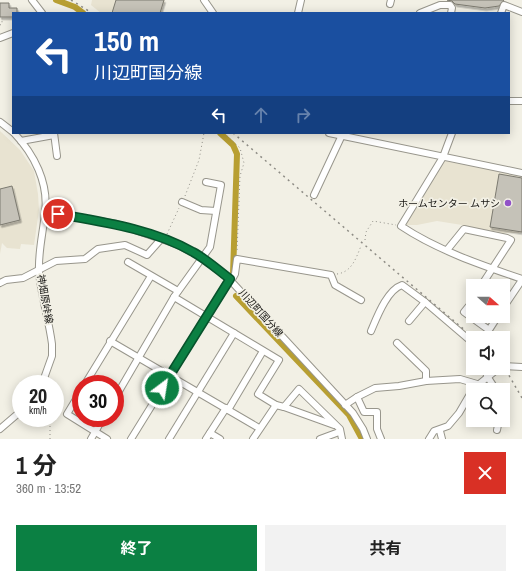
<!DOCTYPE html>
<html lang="ja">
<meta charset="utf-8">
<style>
body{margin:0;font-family:"Archivo Narrow","Noto Sans JP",sans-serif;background:#f2f2f2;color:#222;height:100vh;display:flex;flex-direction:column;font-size:15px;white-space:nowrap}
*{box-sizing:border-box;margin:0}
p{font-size:13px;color:#767676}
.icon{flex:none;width:22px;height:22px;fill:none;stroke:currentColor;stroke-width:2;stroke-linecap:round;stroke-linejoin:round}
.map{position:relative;height:439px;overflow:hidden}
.sheet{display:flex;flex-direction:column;background:#fff;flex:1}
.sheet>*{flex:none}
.banner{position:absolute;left:12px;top:12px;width:498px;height:122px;border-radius:0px;box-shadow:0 2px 10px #0003;background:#1a4fa0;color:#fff;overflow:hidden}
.needle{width:26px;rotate:111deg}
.buttons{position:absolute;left:466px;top:279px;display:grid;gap:8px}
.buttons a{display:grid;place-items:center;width:44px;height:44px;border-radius:0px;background:#fff;box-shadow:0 2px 10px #0003;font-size:20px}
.speed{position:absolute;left:12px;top:375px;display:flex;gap:8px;font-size:20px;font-weight:700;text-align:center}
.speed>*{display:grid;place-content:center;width:52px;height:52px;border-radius:50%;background:#fff;box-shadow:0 2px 10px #0003;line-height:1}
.speed small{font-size:10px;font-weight:400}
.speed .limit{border:6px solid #d22;background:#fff;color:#111}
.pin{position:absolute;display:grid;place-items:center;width:34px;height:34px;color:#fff;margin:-17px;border:2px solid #fff;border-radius:50%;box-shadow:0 1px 4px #0007}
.me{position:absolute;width:44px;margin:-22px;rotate:31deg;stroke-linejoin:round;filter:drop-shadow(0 0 3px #0008)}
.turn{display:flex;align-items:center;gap:14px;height:84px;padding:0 16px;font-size:18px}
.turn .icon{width:52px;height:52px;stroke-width:2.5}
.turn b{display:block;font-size:28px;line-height:34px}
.lanes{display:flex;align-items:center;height:38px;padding:0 16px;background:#0003;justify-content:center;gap:20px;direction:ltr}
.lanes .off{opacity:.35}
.round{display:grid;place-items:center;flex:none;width:42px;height:42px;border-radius:0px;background:#f2f2f2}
.summary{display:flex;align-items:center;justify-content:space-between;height:68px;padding:0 16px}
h1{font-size:24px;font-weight:700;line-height:30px}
.cta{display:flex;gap:8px;margin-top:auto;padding:8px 16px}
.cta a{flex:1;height:46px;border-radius:0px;background:#0b8043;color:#fff;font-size:16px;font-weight:700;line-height:46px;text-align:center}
.cta a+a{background:#f2f2f2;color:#222}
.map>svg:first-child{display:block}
.built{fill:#e8e3d1}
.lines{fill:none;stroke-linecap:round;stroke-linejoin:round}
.canal{stroke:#b89f32;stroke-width:6}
.building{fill:#c5c2b8;stroke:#7c7a70;filter:url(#shadow)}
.minor-casing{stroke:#98968c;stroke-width:8}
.path{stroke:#918f88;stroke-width:1;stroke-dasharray:1 3;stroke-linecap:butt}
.minor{stroke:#fff;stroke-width:6}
.rail{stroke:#8e8c85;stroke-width:1.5;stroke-dasharray:2 4;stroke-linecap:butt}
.route-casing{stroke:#07532c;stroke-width:10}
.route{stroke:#0b8043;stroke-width:7}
.poi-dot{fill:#9152c8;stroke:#f2f0e5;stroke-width:1.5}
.labels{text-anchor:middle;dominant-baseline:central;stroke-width:3.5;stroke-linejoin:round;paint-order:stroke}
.poi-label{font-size:10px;fill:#171613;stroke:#f2f0e5;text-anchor:end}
.street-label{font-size:10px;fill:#171613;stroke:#f2f0e5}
</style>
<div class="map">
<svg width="522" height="439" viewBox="0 0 522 439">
<defs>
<filter id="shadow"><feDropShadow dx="1.5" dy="2.5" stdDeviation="0" flood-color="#0004"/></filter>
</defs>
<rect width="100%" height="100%" fill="#f2f0e5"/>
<g class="built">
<path d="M92,0h73l-4,13h-60l-10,-8z"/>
<path d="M0,131l20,19 14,21 4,23 1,16 -5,35 -13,-1 -1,5 -13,-1 -5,-5 -2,11z"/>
<path d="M444,161l78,14v58h-31l-29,-8 -25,-4 -20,4h-10l-1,-4z"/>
</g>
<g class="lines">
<g class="canal">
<path d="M56,0l19,7 8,6"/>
<path d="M220,133l13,12 4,9 -4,120"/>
<path d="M236,296l113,119 13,24"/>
</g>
</g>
<g class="building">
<path d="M116,0h48l-4,13h-48z"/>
<path d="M447,0h57l-5,6 -14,2 -30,-4 -3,-3z"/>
<path d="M0,3h9v5h8v5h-4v4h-13z"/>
<path d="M499,174l23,4v54l-32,-5z"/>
<path d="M12,186l8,34 -20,5v-36z"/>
</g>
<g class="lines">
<g class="minor-casing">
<g id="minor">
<path d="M32,0l10,13"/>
<path d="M204,0l9,13"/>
<path d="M390,4l1,-4"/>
<path d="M298,13l3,-13"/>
<path d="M420,13l20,-8h10l2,3 -1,5"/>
<path d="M501,13l3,-8 18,7"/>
<path d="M0,38l13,-5"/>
<path d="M509,101h13"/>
<path d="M0,122l13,10"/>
<path d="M14,133c20,21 35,50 31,80 -2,20 -7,39 -6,59 2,24 10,48 13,72v12l-10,28"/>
<path d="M54,133l3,23"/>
<path d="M329,133l193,40"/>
<path d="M452,133l-9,24 -42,69c36,24 80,39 121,53"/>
<path d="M21,141l33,-6"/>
<path d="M314,195l29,-62"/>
<path d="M182,202l19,8 15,1"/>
<path d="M46,212l71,12 59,20 27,14 28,23 122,132 10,16 4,10"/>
<path d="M447,250l17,-21 43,9 4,2 -30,46"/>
<path d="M128,262l50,29"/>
<path d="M231,281l4,-7 2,-15 94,16 4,10 26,15"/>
<path d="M0,283l6,-3 17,-2 33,-17 29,-2 13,-10 27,-4 22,10 15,-17"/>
<path d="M174,297l105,63 -21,34 18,11 8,2 15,-18 41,40 2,10"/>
<path d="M473,301l-9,11 25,18 9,-14"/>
<path d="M503,308l19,-28"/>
<path d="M409,321l16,-19"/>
<path d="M371,331c6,-14 16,-41 31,-46l23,17 48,41"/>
<path d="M110,341l149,87"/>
<path d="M397,343l29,28v10l34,-2 17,5"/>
<path d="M503,366l19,1"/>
<path d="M487,376l9,14"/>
<path d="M85,384l66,-108"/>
<path d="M81,391l-14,23 40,25"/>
<path d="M357,397l7,15h13v17l4,10"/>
<path d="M115,398l59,-101 36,-50 11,-62 -15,-3"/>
<path d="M345,405l12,-8 18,-9 24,-2 27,-5"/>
<path d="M284,407l50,18"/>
<path d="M228,410l35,-59"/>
<path d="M0,429l21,-18"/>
<path d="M497,430l2,-10"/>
<path d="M440,431l2,8"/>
<path d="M210,433l10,6"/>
<path d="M91,439l12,-21"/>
<path d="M131,439l99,-160"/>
<path d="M169,439l65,-106"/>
<path d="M206,439l20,-31"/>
<path d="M253,439l23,-34"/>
<path d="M320,439l19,-7"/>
<path d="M429,439l5,-8 14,-5 11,-13 14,-24 26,-21"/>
</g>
</g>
<g class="path">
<path d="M0,25l2,-1v-6"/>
<path d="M224,133l16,15 4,15 -4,13 -3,76"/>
<path d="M185,196l14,-36 5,-27"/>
<path d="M167,234l12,-26"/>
<path d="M365,240l1,-8 7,-11 23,4"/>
<path d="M337,274c15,-2 19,-16 24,-28"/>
<path d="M50,439v-21"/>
</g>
<use href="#minor" class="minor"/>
<g class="rail">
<path d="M71,0l21,13"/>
<path d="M233,133l241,205"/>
<path d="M503,365l19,33"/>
</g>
</g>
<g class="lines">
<g class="route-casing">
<path id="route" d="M58,214c45,8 95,15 135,38 13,7 25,18 37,27l-68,109"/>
</g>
<use href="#route" class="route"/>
</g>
<circle class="poi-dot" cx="508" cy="203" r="4"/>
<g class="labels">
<g class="poi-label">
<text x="500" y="203">ホームセンター ムサシ</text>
</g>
<g class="street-label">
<text transform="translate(45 299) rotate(80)">神畑原峠線</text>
<text transform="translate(261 313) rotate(48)">川辺町国分線</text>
</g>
</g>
</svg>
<div class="buttons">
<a><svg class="needle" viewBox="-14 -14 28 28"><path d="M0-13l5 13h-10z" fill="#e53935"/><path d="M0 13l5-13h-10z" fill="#767676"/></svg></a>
<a><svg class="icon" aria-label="sound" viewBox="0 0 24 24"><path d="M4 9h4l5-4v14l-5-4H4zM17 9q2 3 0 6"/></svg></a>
<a><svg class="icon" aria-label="search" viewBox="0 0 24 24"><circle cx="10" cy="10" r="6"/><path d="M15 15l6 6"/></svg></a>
</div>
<div class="speed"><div>20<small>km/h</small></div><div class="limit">30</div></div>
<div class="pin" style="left:58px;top:214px;background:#d93025"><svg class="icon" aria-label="arrive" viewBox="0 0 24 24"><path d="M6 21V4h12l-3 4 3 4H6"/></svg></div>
<svg class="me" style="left:162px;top:388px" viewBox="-20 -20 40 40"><circle r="17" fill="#0b8043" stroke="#fff" stroke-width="3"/><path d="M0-11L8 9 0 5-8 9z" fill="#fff"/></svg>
<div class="banner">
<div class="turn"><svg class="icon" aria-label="left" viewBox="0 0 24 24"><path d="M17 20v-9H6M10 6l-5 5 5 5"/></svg><div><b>150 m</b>川辺町国分線</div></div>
<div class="lanes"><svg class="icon" aria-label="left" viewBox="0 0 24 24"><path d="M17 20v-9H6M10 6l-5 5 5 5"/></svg><svg class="icon off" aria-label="ahead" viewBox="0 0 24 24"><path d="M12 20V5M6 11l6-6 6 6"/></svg><svg class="icon off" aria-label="right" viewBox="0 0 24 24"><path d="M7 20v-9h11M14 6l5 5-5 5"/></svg></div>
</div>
</div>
<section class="sheet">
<div class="summary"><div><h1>1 分</h1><p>360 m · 13:52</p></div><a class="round" style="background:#d93025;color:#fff"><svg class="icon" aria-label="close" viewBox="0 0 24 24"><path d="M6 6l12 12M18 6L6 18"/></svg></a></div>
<div class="cta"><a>終了</a><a>共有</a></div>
</section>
